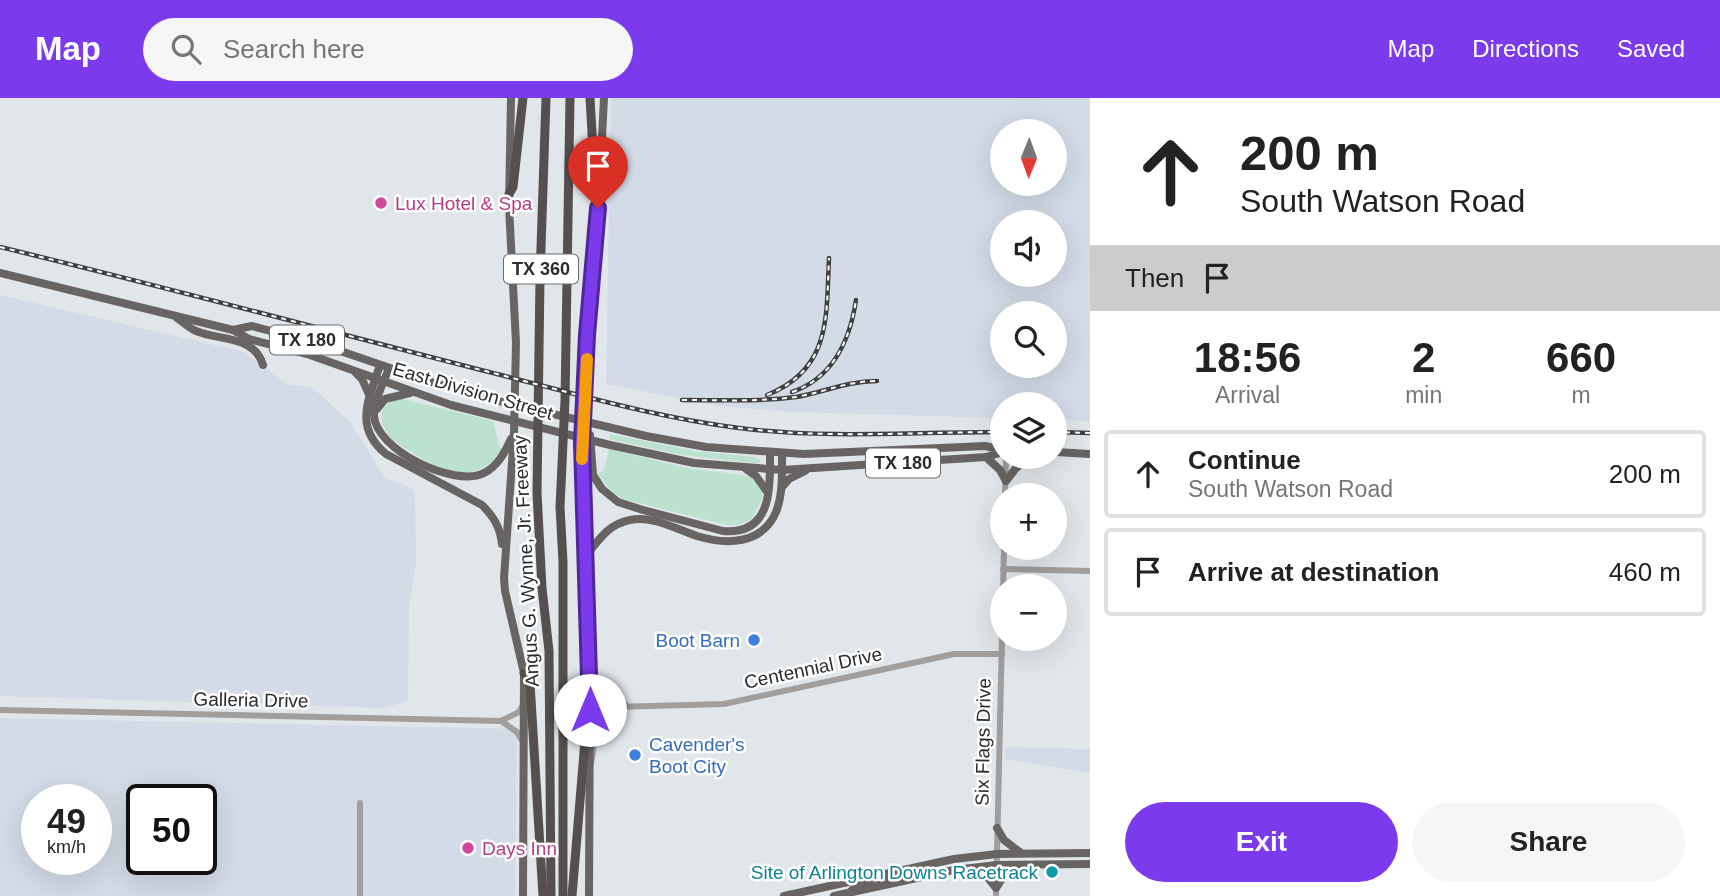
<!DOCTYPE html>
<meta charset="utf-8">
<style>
body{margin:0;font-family:Helvetica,sans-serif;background:#f6f6f6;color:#222;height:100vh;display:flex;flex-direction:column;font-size:26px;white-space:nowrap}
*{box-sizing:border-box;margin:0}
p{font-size:23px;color:#767676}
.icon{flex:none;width:38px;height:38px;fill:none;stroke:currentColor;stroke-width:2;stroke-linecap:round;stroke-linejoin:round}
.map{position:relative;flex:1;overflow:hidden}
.side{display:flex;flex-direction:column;background:#fff;width:630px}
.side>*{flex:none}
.banner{background:#fff;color:#222;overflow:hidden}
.needle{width:46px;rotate:181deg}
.fabs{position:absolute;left:990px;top:21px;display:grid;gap:14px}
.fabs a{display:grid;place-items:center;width:77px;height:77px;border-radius:50%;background:#fff;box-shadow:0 7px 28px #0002;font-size:35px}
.speed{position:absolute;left:21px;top:686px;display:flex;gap:14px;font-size:35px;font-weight:700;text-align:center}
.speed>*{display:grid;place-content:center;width:91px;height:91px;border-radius:50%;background:#fff;box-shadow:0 7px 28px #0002;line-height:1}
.speed small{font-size:18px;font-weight:400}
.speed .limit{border:4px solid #111;border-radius:10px;background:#fff;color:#111}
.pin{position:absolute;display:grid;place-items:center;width:60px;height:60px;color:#fff;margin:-72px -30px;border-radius:50% 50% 50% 0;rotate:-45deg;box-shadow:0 0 7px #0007}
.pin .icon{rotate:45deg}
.me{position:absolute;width:77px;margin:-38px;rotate:0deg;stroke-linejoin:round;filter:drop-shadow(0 0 5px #0008)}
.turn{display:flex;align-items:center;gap:24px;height:147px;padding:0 35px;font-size:32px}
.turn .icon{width:91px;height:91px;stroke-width:2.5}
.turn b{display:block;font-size:49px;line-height:60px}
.then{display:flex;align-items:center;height:66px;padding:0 35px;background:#0003;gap:14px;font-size:26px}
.eta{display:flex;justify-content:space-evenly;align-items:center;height:119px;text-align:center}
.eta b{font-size:42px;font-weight:700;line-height:49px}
.primary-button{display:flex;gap:14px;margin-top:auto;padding:14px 35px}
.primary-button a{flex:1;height:80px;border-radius:42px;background:#7c3aed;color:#fff;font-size:28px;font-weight:700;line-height:80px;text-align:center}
.primary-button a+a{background:#f6f6f6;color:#222}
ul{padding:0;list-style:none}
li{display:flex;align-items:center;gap:21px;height:88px;margin:0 14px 10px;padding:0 21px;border:4px solid #e0e0e0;border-radius:7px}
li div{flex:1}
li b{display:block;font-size:26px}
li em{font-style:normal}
header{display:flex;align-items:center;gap:42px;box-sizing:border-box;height:98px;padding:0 35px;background:#7c3aed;color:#fff}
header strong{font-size:33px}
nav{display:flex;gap:38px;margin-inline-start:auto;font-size:24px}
.search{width:490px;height:63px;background:#f6f6f6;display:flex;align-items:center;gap:18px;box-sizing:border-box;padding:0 24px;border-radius:38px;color:#767676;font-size:26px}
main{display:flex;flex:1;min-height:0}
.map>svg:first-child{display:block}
.built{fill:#d2dbe6;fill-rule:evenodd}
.green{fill:#bbe2ce}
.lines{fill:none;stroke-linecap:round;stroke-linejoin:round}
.minor{stroke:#a19e9e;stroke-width:6}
.major{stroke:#696464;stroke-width:8}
.highway{stroke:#554f4f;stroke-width:9}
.rail-casing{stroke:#3e4042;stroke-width:4.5}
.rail{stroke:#fff;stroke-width:2;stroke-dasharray:5;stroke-linecap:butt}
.route-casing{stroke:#51269a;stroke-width:18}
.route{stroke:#7c3aed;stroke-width:12}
.slow{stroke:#f59e0b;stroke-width:12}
.hotel-dot{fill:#d1479c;stroke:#fff;stroke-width:2.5}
.shop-dot{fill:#3f7fe0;stroke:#fff;stroke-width:2.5}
.culture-dot{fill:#0f9aa8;stroke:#fff;stroke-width:2.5}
.labels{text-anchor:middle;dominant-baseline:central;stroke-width:5;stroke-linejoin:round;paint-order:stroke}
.shield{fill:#fff;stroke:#6b6b6d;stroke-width:2}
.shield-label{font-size:18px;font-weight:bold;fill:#2b2c2e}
.hotel-label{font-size:19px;fill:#b23c85;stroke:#fff;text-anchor:start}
.street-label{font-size:19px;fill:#2b2c2e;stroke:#fff}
.shop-label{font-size:19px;fill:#366cbe;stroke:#fff;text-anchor:end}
.culture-label{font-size:19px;fill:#0d838f;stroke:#fff;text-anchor:end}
</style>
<header>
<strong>Map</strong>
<div class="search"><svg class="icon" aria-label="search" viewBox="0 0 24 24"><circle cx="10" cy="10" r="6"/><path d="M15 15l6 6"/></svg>Search here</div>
<nav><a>Map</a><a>Directions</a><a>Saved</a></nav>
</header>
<main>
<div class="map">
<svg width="1090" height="798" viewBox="0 0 1090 798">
<rect width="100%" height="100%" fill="#e1e6ea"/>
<g class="built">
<path d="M611,0h479v323l-35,-1v-16h-52v14l-211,-6 -72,-6 -114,-22zM1003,33h52v53h-52zM1003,124h52v53h-52zM1003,215h52v53h-52z"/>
<path d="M0,197l244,57 43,32 26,4 37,34 35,56 27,10 3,9 1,65 -7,46 -1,93 -24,7 -384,-12z"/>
<path d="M0,620l517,11 -2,167h-515zM37,702h59v59h-59zM142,702h59v59h-59z"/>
<path d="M1006,649l84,2v24l-85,-14z"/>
</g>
<g class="green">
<path d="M398,300l95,23 7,27 3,2c-37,45 -71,15 -109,-9 -9,-9 -17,-23 -10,-34 3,-4 10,-6 14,-9z"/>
<path d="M610,336l85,17 59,6 7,3v2l-8,1 -71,-8 -73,-16z"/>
<path d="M609,351l78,19 64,8 10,11 2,10 -12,23 -13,5h-12l-103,-26 -12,-8 -13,-17 6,-4z"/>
</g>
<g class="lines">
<g class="minor">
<path d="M1005,397l1,-38"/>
<path d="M1003,471l87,2"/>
<path d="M591,581c7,15 18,22 34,25"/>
<path d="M0,612l501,11 18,-9 4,-7"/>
<path d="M501,623l16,11 7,12"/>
<path d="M591,665c7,-23 -5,-47 23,-56l110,-3 230,-50h48"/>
<path d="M360,705v93"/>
<path d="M996,798l8,-348"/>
</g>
<g class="major">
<path d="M511,0l-2,108 7,137 -2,90 -10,145 1,13 19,82 -1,223"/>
<path d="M0,175l233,57 16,9 61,16 141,50 159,40 84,18 88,7 204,-13 17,-5"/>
<path d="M177,220c6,4 12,10 19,13 24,10 58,4 67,34"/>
<path d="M233,232l19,-4 68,18 108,37 62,18 156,37 60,11 98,7 181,-8 18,4"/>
<path d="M380,267c-11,34 -27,62 6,89l96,51c12,12 18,22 20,39"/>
<path d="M389,270c-5,14 -15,32 -15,47 1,35 81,73 110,58 14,-7 21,-21 27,-34"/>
<path d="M356,275l6,6 8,18"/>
<path d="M377,311l8,-10 25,-6"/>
<path d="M590,337l3,40 9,14 16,13 25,8 80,21c49,4 47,-42 47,-78"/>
<path d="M1055,354l35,2"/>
<path d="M986,359l14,13 6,11 10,-13 15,-11"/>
<path d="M746,371l10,7 12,17"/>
<path d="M782,389l7,-8 16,-8"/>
<path d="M585,459c13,-16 23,-33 45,-37 22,-5 46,9 67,16 29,9 65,9 79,-24 7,-17 6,-40 6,-59"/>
<path d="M997,730l7,12 17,13"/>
<path d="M973,772l12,4 11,14 9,-14 11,-8"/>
<path d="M852,792l8,-6 29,-6 3,-6"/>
<path d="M589,798l1,-220 -8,-233 5,-108 11,-120 6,-117"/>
<path d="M784,798l170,-37 43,-5 93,-1"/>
<path d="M834,798l120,-26 43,-5 93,-1"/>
</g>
<g class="highway">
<path d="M546,0l-6,180 -3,215 5,95 7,63 2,245"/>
<path d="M590,0l6,104 3,6"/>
<path d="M509,96l4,-7 10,-89"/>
<path d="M524,575l6,10 13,213"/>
<path d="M563,798v-334l-3,-55 5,-107 5,-302"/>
<path d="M572,798l15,-179 3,-7"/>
</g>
<g class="rail-casing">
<g id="rail">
<path d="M0,149c161,39 321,82 481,123 85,21 171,47 258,58 87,11 176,4 264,4"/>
<path d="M792,294c41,-14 58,-52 64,-92"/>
<path d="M767,297c65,-26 59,-79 62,-137"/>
<path d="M682,302c38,0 76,2 114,-3 29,-5 51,-16 81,-16"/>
<path d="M1055,334l35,1"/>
</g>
</g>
<use href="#rail" class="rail"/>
</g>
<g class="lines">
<g class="route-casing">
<path id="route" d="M590,612l-8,-267 5,-108 11,-127"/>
</g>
<use href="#route" class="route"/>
<path class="slow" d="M582,361l5,-100"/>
</g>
<g class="hotel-dot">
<circle cx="381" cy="105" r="7"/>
<circle cx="468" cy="750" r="7"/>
</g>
<g class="shop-dot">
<circle cx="754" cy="542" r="7"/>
<circle cx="635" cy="657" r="7"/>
</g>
<circle class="culture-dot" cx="1052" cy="774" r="7"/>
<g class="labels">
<g class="shield">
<rect x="504" y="156.5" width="74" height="29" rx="5"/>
<rect x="270" y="227.5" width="74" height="29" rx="5"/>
<rect x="866" y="350.5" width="74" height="29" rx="5"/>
</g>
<g class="shield-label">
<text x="541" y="171">TX 360</text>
<text x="307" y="242">TX 180</text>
<text x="903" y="365">TX 180</text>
</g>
<g class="hotel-label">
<text x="395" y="105">Lux Hotel &amp; Spa</text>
<text x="482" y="750">Days Inn</text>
</g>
<g class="street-label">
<text transform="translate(473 293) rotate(16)">East Division Street</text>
<text transform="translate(526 463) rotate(-93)">Angus G. Wynne, Jr. Freeway</text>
<text transform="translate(813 570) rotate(-12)">Centennial Drive</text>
<text transform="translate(251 602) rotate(1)">Galleria Drive</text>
<text transform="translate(983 644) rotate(-89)">Six Flags Drive</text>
</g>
<g class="shop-label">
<text x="740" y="542">Boot Barn</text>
<text x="649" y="646" text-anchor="start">Cavender's<tspan x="649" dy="22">Boot City</tspan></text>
</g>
<g class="culture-label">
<text x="1038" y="774">Site of Arlington Downs Racetrack</text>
</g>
</g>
</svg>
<div class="fabs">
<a><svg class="needle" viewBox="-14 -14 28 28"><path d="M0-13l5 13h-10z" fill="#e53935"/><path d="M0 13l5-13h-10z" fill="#767676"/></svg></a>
<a><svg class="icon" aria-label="sound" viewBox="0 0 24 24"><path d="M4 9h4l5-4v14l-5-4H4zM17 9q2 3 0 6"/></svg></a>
<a><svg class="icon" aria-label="search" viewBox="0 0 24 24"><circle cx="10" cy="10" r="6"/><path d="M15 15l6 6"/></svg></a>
<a><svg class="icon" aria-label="layers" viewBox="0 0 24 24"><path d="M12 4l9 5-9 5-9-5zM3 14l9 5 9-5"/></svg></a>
<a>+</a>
<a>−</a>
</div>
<div class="speed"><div>49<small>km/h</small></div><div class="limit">50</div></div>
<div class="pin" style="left:598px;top:110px;background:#d93025"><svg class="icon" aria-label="arrive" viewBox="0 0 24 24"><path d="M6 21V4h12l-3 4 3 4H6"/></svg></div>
<svg class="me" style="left:590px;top:612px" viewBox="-20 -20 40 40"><circle r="19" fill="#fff"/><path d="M0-13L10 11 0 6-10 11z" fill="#7c3aed"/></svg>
</div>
<section class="side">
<div class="banner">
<div class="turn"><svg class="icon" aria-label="ahead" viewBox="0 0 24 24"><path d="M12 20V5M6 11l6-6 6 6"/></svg><div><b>200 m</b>South Watson Road</div></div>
<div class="then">Then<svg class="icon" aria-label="arrive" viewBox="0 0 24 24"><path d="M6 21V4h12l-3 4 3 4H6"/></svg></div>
</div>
<div class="eta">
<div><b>18:56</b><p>Arrival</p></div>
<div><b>2</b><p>min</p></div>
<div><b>660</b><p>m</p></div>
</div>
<ul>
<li><svg class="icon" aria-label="ahead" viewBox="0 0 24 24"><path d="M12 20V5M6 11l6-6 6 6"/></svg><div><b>Continue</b><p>South Watson Road</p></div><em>200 m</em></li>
<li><svg class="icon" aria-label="arrive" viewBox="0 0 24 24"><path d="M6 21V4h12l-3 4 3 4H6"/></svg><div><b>Arrive at destination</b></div><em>460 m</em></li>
</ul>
<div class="primary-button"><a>Exit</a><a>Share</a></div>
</section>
</main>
